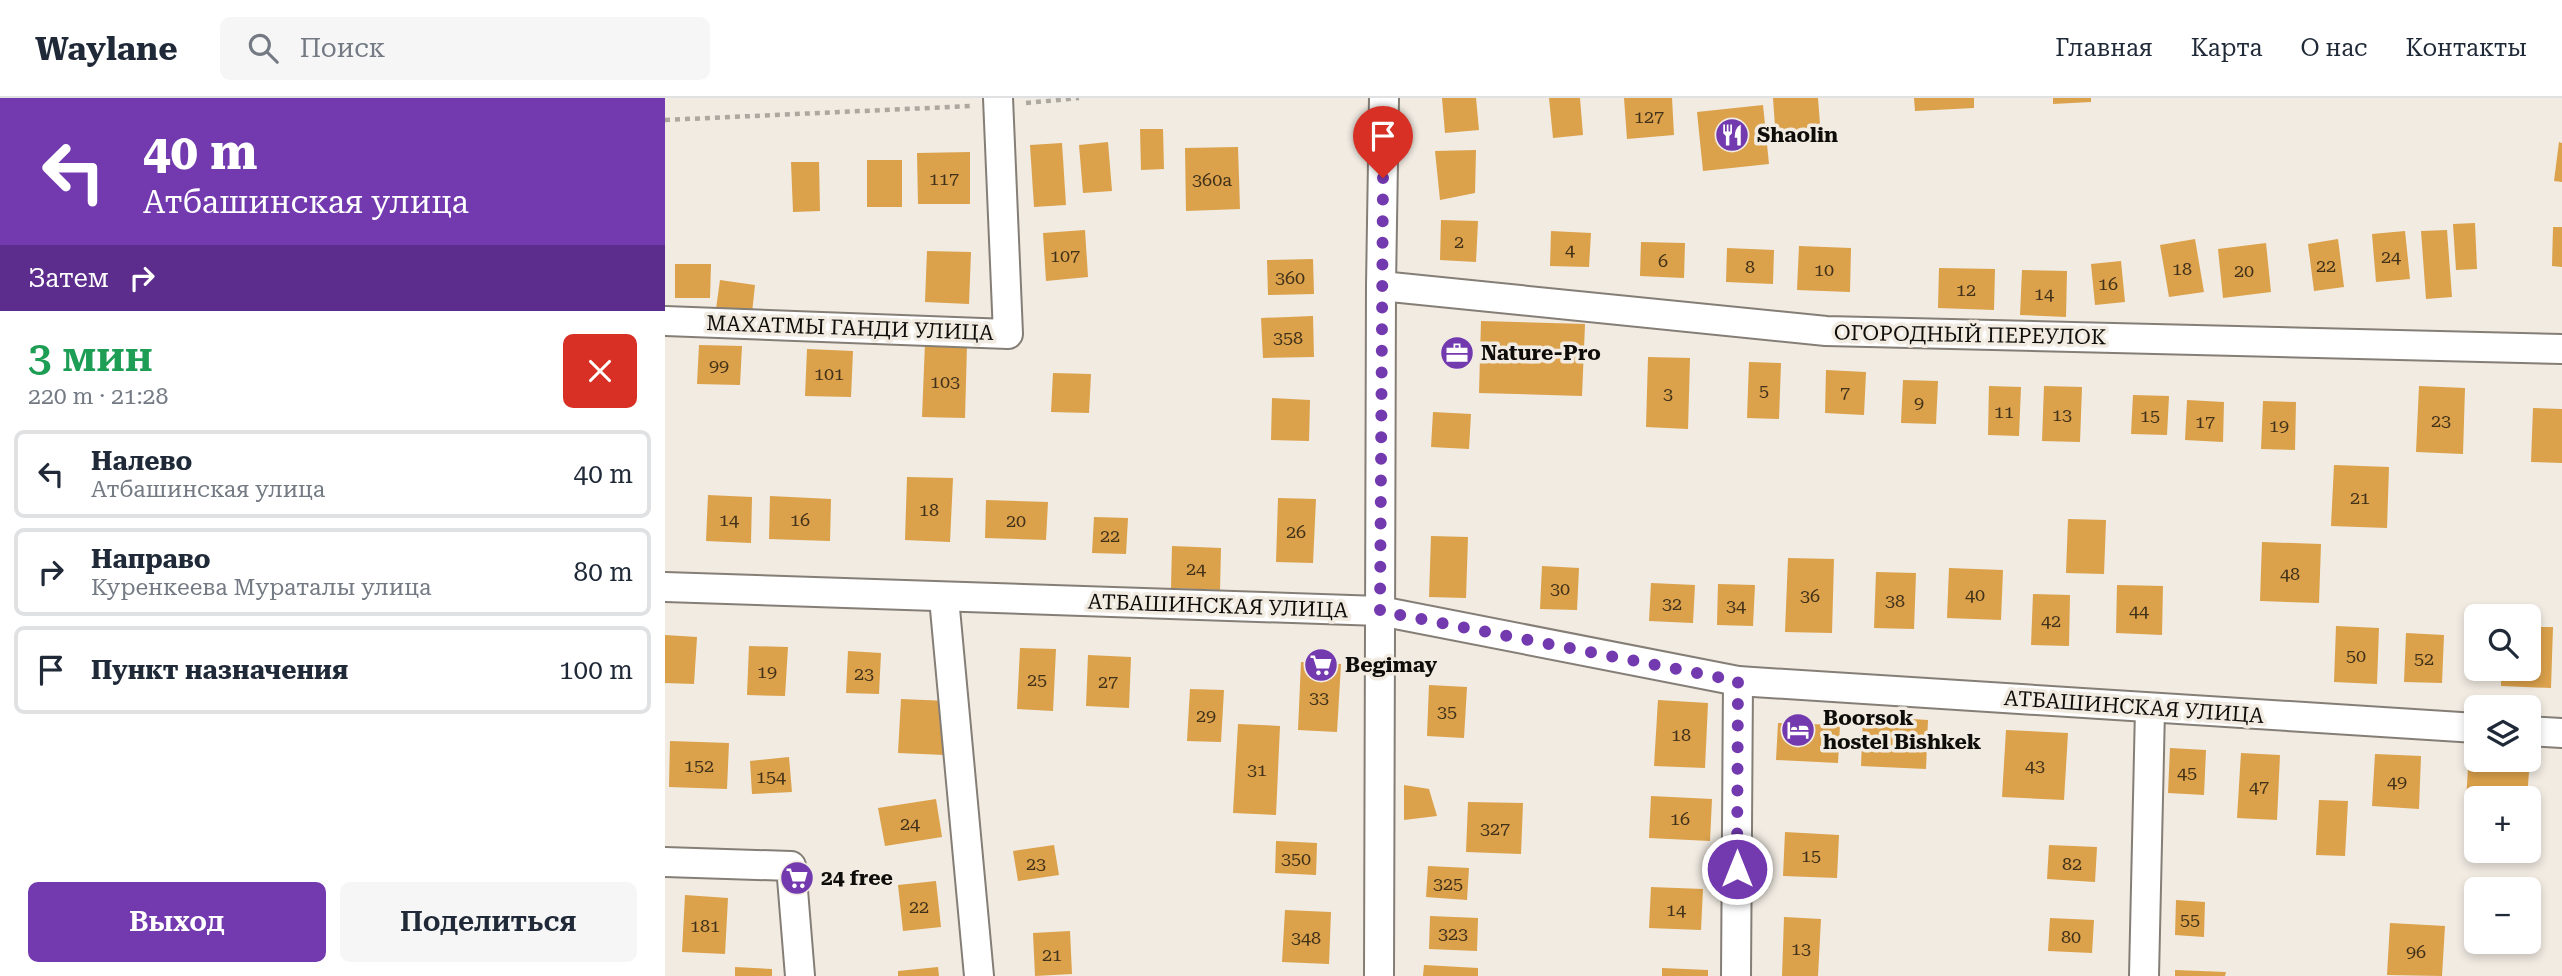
<!DOCTYPE html>
<html lang="ru">
<meta charset="utf-8">
<style>
body{margin:0;font-family:"Roboto Serif",serif;background:#f6f6f7;color:#1f2937;height:100vh;display:flex;flex-direction:column;font-size:26px;white-space:nowrap}
*{box-sizing:border-box;margin:0}
p{font-size:23px;color:#747a83}
.icon{flex:none;width:38px;height:38px;fill:none;stroke:currentColor;stroke-width:2;stroke-linecap:round;stroke-linejoin:round}
.map{position:relative;flex:1;overflow:hidden}
.drawer{display:flex;flex-direction:column;background:#fff;width:665px}
.drawer>*{flex:none}
.guide{background:#7339af;color:#fff;overflow:hidden}
.controls{position:absolute;left:1799px;top:506px;display:grid;gap:14px}
.controls a{display:grid;place-items:center;width:77px;height:77px;border-radius:10px;background:#fff;box-shadow:0 4px 10px #0003;font-size:35px}
.pin{position:absolute;display:grid;place-items:center;width:60px;height:60px;color:#fff;margin:-72px -30px;border-radius:50% 50% 50% 0;rotate:-45deg;box-shadow:0 0 7px #0007}
.pin .icon{rotate:45deg}
.me{position:absolute;width:77px;margin:-38px;rotate:0deg;stroke-linejoin:round;filter:drop-shadow(0 0 5px #0008)}
.turn{display:flex;align-items:center;gap:24px;height:147px;padding:0 28px;font-size:32px}
.turn .icon{width:91px;height:91px;stroke-width:2.5}
.turn b{display:block;font-size:49px;line-height:60px}
.then{display:flex;align-items:center;height:66px;padding:0 28px;background:#0003;gap:14px;font-size:26px}
.round{display:grid;place-items:center;flex:none;width:74px;height:74px;border-radius:10px;background:#f6f6f7}
.overview{display:flex;align-items:center;justify-content:space-between;height:119px;padding:0 28px}
h1{font-size:42px;font-weight:600;line-height:52px;color:#1e9e55}
.cta{display:flex;gap:14px;margin-top:auto;padding:14px 28px}
.cta a{flex:1;height:80px;border-radius:10px;background:#7339af;color:#fff;font-size:28px;font-weight:600;line-height:80px;text-align:center}
.cta a+a{background:#f6f6f7;color:#1f2937}
ul{padding:0;list-style:none}
li{display:flex;align-items:center;gap:21px;height:88px;margin:0 14px 10px;padding:0 14px;border:4px solid #e0e1e3;border-radius:10px}
li div{flex:1}
li b{display:block;font-size:26px}
li em{font-style:normal}
header{display:flex;align-items:center;gap:42px;box-sizing:border-box;height:98px;padding:0 35px;background:#fff;border-bottom:2px solid #e0e1e3}
header strong{font-size:33px}
nav{display:flex;gap:38px;margin-inline-start:auto;font-size:24px}
.search{width:490px;height:63px;background:#f6f6f7;display:flex;align-items:center;gap:18px;box-sizing:border-box;padding:0 24px;border-radius:10px;color:#747a83;font-size:26px}
main{display:flex;flex:1;min-height:0}
.map>svg:first-child{display:block}
.building{fill:#dba14b}
.lines{fill:none;stroke-linecap:round;stroke-linejoin:round}
.street-casing{stroke:#847e76;stroke-width:32}
.path{stroke:#aca8a0;stroke-width:4.5;stroke-dasharray:5 5;stroke-linecap:butt}
.street{stroke:#fff;stroke-width:28}
.route{stroke:#7339af;stroke-width:12;stroke-dasharray:0 21.6}
.labels{text-anchor:middle;dominant-baseline:central;stroke-width:7;stroke-linejoin:round;paint-order:stroke}
.number-label{font-size:18px;fill:#42321a}
.poi-label{font-size:21px;font-weight:bold;fill:#0f0d0a;stroke:#f1ebe2;text-anchor:start}
.street-label{font-size:21px;fill:#0f0d0a;stroke:#f1ebe2}
</style>
<header>
<strong>Waylane</strong>
<div class="search"><svg class="icon" aria-label="search" viewBox="0 0 24 24"><circle cx="10" cy="10" r="6"/><path d="M15 15l6 6"/></svg>Поиск</div>
<nav><a>Главная</a><a>Карта</a><a>О нас</a><a>Контакты</a></nav>
</header>
<main>
<section class="drawer">
<div class="guide">
<div class="turn"><svg class="icon" aria-label="left" viewBox="0 0 24 24"><path d="M17 20v-9H6M10 6l-5 5 5 5"/></svg><div><b>40 m</b>Атбашинская улица</div></div>
<div class="then">Затем<svg class="icon" aria-label="right" viewBox="0 0 24 24"><path d="M7 20v-9h11M14 6l5 5-5 5"/></svg></div>
</div>
<div class="overview"><div><h1>3 мин</h1><p>220 m · 21:28</p></div><a class="round" style="background:#d93025;color:#fff"><svg class="icon" aria-label="close" viewBox="0 0 24 24"><path d="M6 6l12 12M18 6L6 18"/></svg></a></div>
<ul>
<li><svg class="icon" aria-label="left" viewBox="0 0 24 24"><path d="M17 20v-9H6M10 6l-5 5 5 5"/></svg><div><b>Налево</b><p>Атбашинская улица</p></div><em>40 m</em></li>
<li><svg class="icon" aria-label="right" viewBox="0 0 24 24"><path d="M7 20v-9h11M14 6l5 5-5 5"/></svg><div><b>Направо</b><p>Куренкеева Мураталы улица</p></div><em>80 m</em></li>
<li><svg class="icon" aria-label="arrive" viewBox="0 0 24 24"><path d="M6 21V4h12l-3 4 3 4H6"/></svg><div><b>Пункт назначения</b></div><em>100 m</em></li>
</ul>
<div class="cta"><a>Выход</a><a>Поделиться</a></div>
</section>
<div class="map">
<svg width="1897" height="878" viewBox="0 0 1897 878">
<rect width="100%" height="100%" fill="#f1ebe2"/>
<g class="building">
<path d="M777,0h34l3,32 -34,3z"/>
<path d="M884,0h31l3,37 -30,3z"/>
<path d="M959,0h48l2,37 -47,4z"/>
<path d="M1108,0h45l3,39 -45,3z"/>
<path d="M1249,0h60v10l-59,3z"/>
<path d="M1388,0h38v4l-38,2z"/>
<path d="M1098,7l6,59 -66,7 -6,-59z"/>
<path d="M475,31h23l1,40 -23,1z"/>
<path d="M443,44l4,49 -29,2 -4,-48z"/>
<path d="M1894,44l3,1v39l-8,-1z"/>
<path d="M397,45l4,62 -32,2 -4,-62z"/>
<path d="M573,49l2,62 -54,2 -1,-63z"/>
<path d="M811,52l-1,43 -35,7 -5,-49z"/>
<path d="M305,54v52h-52l-1,-51z"/>
<rect x="202" y="62" width="35" height="47"/>
<path d="M126,64h28l1,49 -27,1z"/>
<path d="M776,122l37,1 -2,41 -36,-2z"/>
<path d="M1810,125l2,46 -21,1 -3,-46z"/>
<path d="M1888,129h9v40l-10,-1z"/>
<path d="M420,132l3,47 -42,4 -3,-48z"/>
<path d="M1782,132l5,67 -26,2 -5,-68z"/>
<path d="M886,133l40,2 -2,34 -39,-1z"/>
<path d="M1740,133l5,48 -34,3 -4,-48z"/>
<path d="M1530,141l9,53 -35,5 -9,-52z"/>
<path d="M1673,141l6,48 -30,4 -6,-47z"/>
<path d="M976,144l44,1 -1,35 -44,-2z"/>
<path d="M1601,145l5,49 -48,6 -5,-49z"/>
<path d="M1134,148l52,2 -1,44 -53,-2z"/>
<path d="M1062,150l47,2 -1,34 -47,-2z"/>
<path d="M262,153l44,1 -2,52 -44,-2z"/>
<path d="M648,161l1,35 -46,1 -1,-35z"/>
<path d="M1456,163l4,41 -30,3 -4,-41z"/>
<path d="M10,166h36l-1,34h-35z"/>
<path d="M1274,170l56,1 -1,41 -56,-2z"/>
<path d="M1357,172l45,1 -1,46 -46,-2z"/>
<path d="M55,182l35,5 -3,28 -36,-4z"/>
<path d="M648,218l1,41 -51,1 -2,-40z"/>
<path d="M816,223l104,3 -3,72 -103,-3z"/>
<path d="M260,245l42,2 -2,73 -43,-1z"/>
<path d="M34,247l43,1 -2,39 -43,-1z"/>
<path d="M142,251l46,2 -2,46 -46,-1z"/>
<path d="M983,259l42,1 -2,71 -42,-2z"/>
<path d="M1084,264l32,1 -2,56 -32,-1z"/>
<path d="M1161,272l40,2 -2,43 -39,-2z"/>
<path d="M388,275l38,1 -2,39 -38,-1z"/>
<path d="M1238,282l35,1 -2,43 -35,-1z"/>
<path d="M1324,288l32,1 -2,49 -31,-1z"/>
<path d="M1379,288l38,1 -2,55 -38,-1z"/>
<path d="M1754,288l46,2 -2,66 -47,-2z"/>
<path d="M1468,297l36,1 -2,39 -36,-1z"/>
<path d="M607,300l38,2 -1,41 -38,-1z"/>
<path d="M1522,302l37,2 -1,40 -38,-2z"/>
<path d="M1598,303l33,1 -1,48 -34,-1z"/>
<path d="M1868,310l29,1v54l-31,-1z"/>
<path d="M768,314l38,2 -2,35 -38,-2z"/>
<path d="M1669,367l55,2 -2,61 -56,-2z"/>
<path d="M242,379l46,1 -3,64 -45,-2z"/>
<path d="M43,397l44,2 -1,46 -45,-2z"/>
<path d="M105,398l61,3 -1,42 -61,-2z"/>
<path d="M613,400l38,1 -3,64 -37,-1z"/>
<path d="M321,402l62,2 -2,38 -61,-2z"/>
<path d="M429,419l34,1 -2,36 -34,-1z"/>
<path d="M1403,421l38,1 -2,54 -38,-1z"/>
<path d="M766,438l37,1 -2,61 -37,-1z"/>
<path d="M1597,444l59,2 -2,59 -59,-2z"/>
<path d="M507,448l49,2 -1,42 -49,-2z"/>
<path d="M1123,460l46,1 -2,74 -47,-1z"/>
<path d="M877,468l37,2 -2,42 -37,-1z"/>
<path d="M1284,470l54,2 -2,50 -54,-2z"/>
<path d="M1211,474l40,1 -2,56 -40,-1z"/>
<path d="M986,485l44,2 -2,38 -44,-2z"/>
<path d="M1053,486l37,1 -2,41 -36,-1z"/>
<path d="M1452,487l46,1 -1,49 -46,-2z"/>
<path d="M1368,496l37,1 -1,51 -38,-1z"/>
<path d="M1671,528l43,2 -2,56 -43,-2z"/>
<path d="M1864,529h24l-2,61 -50,-2v-18h28z"/>
<path d="M1741,535l38,2 -2,48 -38,-1z"/>
<path d="M0,537l32,2 -3,47 -29,-1z"/>
<path d="M84,548l39,1 -3,49 -38,-1z"/>
<path d="M355,550l36,1 -3,62 -36,-2z"/>
<path d="M183,553l33,2 -2,41 -33,-1z"/>
<path d="M423,557l43,2 -2,51 -43,-2z"/>
<path d="M636,564l40,2 -4,68 -39,-2z"/>
<path d="M764,587l38,2 -3,51 -37,-2z"/>
<path d="M525,591l34,1 -3,52 -34,-1z"/>
<path d="M236,601l47,2 -3,54 -47,-2z"/>
<path d="M993,602l50,3 -3,65 -51,-2z"/>
<path d="M1198,618l65,4 -2,49 -65,-3z"/>
<path d="M1113,625l62,2 -2,38 -62,-3z"/>
<path d="M573,626l42,2 -4,89 -43,-2z"/>
<path d="M1341,632l62,3 -4,67 -62,-3z"/>
<path d="M5,643l59,2 -2,46 -58,-2z"/>
<path d="M1505,650l36,2 -2,45 -36,-2z"/>
<path d="M1576,655l39,2 -3,65 -40,-2z"/>
<path d="M1710,656l46,2 -2,53 -47,-3z"/>
<path d="M124,659l3,35 -40,2 -2,-33z"/>
<path d="M1803,670l61,4 -2,26h-51v20l-11,-1z"/>
<path d="M739,687l25,4 8,27 -33,4z"/>
<path d="M986,698l61,3 -2,42 -61,-3z"/>
<path d="M271,701l6,38 -57,9 -7,-38z"/>
<path d="M1654,702l29,1 -3,55 -29,-1z"/>
<path d="M803,704l55,1 -2,51 -55,-2z"/>
<path d="M1120,734l54,3 -2,43 -54,-2z"/>
<path d="M611,743l41,2 -1,32 -41,-2z"/>
<path d="M389,747l5,30 -41,6 -5,-30z"/>
<path d="M1384,747l48,2 -2,35 -48,-3z"/>
<path d="M763,768l41,2 -2,32 -41,-3z"/>
<path d="M271,783l5,46 -38,4 -5,-46z"/>
<path d="M986,789l52,2 -2,41 -52,-2z"/>
<path d="M20,797l43,3 -3,56 -43,-2z"/>
<path d="M1511,802l29,2 -1,35 -29,-2z"/>
<path d="M620,812l46,2 -2,52 -47,-2z"/>
<path d="M765,818l48,2 -1,33 -48,-2z"/>
<path d="M1119,819l37,2 -3,57h-36z"/>
<path d="M1385,820l44,2 -2,33 -44,-2z"/>
<path d="M1725,825l55,3 -3,50 -55,-1z"/>
<path d="M405,833l2,43 -37,2 -2,-43z"/>
<path d="M759,867l54,3v8h-55z"/>
<path d="M70,869l37,2v7h-37z"/>
<path d="M273,869l1,9h-41v-5z"/>
<path d="M997,870l46,2v6h-46z"/>
<path d="M1510,872l51,2 -1,4h-50z"/>
</g>
<g class="lines">
<g class="street-casing">
<g id="street">
<path d="M716,188l445,45 736,18"/>
<path d="M0,223l343,13 -10,-236"/>
<path d="M0,489l715,24 358,70 738,47"/>
<path d="M279,500l35,378"/>
<path d="M1864,633l33,2"/>
<path d="M0,764l126,4 9,110"/>
<path d="M714,878l2,-690 3,-188"/>
<path d="M1071,878l2,-295"/>
<path d="M1479,878l6,-267"/>
</g>
</g>
<g class="path">
<path d="M361,5l53,-5"/>
<path d="M0,22l307,-14"/>
</g>
<use href="#street" class="street"/>
</g>
<g class="lines">
<path class="route" d="M718,80l-3,433 358,70 -1,188"/>
</g>
<defs>
<g id="restaurant-disc" transform="scale(1.75)"><circle r="9.5" fill="#7339af" stroke="#f1ebe2"/><path d="M-5-6h1v4h1v-4h1v4h1v-4h1v5L-1.5 .5V6h-2V.5L-5-1ZM5-6V6H3V1.5H1.5Q1.5-4 5-6Z" fill="#fff"/></g>
<g id="office-disc" transform="scale(1.75)"><circle r="9.5" fill="#7339af" stroke="#f1ebe2"/><path d="M-6-3h4V-5.5h4V-3h4V5H-6ZM-1-4.5V-3h2v-1.5ZM-6 0V1H6V0Z" fill="#fff"/></g>
<g id="supermarket-disc" transform="scale(1.75)"><circle r="9.5" fill="#7339af" stroke="#f1ebe2"/><path d="M-6-5.5h2.5l.6 2H6L4.5 2H-2.5L-4.4-4H-6ZM-1.5 3.2a1.3 1.3 0 1 0 .1 0ZM3 3.2a1.3 1.3 0 1 0 .1 0Z" fill="#fff"/></g>
<g id="hotel-disc" transform="scale(1.75)"><circle r="9.5" fill="#7339af" stroke="#f1ebe2"/><path d="M-6-4.5h1.5V1H6V5H4.5V3h-9V5H-6ZM-4 0a1.8 1.8 0 1 1 3.6 0ZM.5 0V-2.5h3Q6-2.5 6 0Z" fill="#fff"/></g>
</defs>
<g fill-rule="evenodd">
<use href="#restaurant-disc" x="1067" y="37"/>
<use href="#office-disc" x="792" y="255"/>
<use href="#supermarket-disc" x="656" y="567"/>
<use href="#hotel-disc" x="1133" y="632"/>
<use href="#supermarket-disc" x="132" y="780"/>
</g>
<g class="labels">
<g class="number-label">
<text x="984" y="18">127</text>
<text x="279" y="80">117</text>
<text x="547" y="81">360a</text>
<text x="794" y="143">2</text>
<text x="905" y="151">4</text>
<text x="400" y="157">107</text>
<text x="1726" y="158">24</text>
<text x="998" y="162">6</text>
<text x="1661" y="167">22</text>
<text x="1085" y="168">8</text>
<text x="1517" y="170">18</text>
<text x="1159" y="171">10</text>
<text x="1579" y="172">20</text>
<text x="625" y="179">360</text>
<text x="1443" y="185">16</text>
<text x="1301" y="191">12</text>
<text x="1379" y="195">14</text>
<text x="623" y="239">358</text>
<text x="54" y="267">99</text>
<text x="164" y="275">101</text>
<text x="280" y="283">103</text>
<text x="1099" y="292">5</text>
<text x="1180" y="294">7</text>
<text x="1003" y="295">3</text>
<text x="1254" y="304">9</text>
<text x="1339" y="313">11</text>
<text x="1397" y="316">13</text>
<text x="1485" y="317">15</text>
<text x="1776" y="322">23</text>
<text x="1540" y="323">17</text>
<text x="1614" y="327">19</text>
<text x="1695" y="399">21</text>
<text x="264" y="411">18</text>
<text x="64" y="421">14</text>
<text x="135" y="421">16</text>
<text x="351" y="422">20</text>
<text x="631" y="433">26</text>
<text x="445" y="437">22</text>
<text x="531" y="470">24</text>
<text x="1625" y="475">48</text>
<text x="895" y="490">30</text>
<text x="1310" y="496">40</text>
<text x="1145" y="497">36</text>
<text x="1230" y="502">38</text>
<text x="1007" y="505">32</text>
<text x="1071" y="507">34</text>
<text x="1474" y="512">44</text>
<text x="1386" y="522">42</text>
<text x="1691" y="557">50</text>
<text x="1759" y="560">52</text>
<text x="102" y="573">19</text>
<text x="199" y="575">23</text>
<text x="372" y="581">25</text>
<text x="443" y="583">27</text>
<text x="654" y="599">33</text>
<text x="782" y="613">35</text>
<text x="541" y="617">29</text>
<text x="1016" y="636">18</text>
<text x="34" y="667">152</text>
<text x="1370" y="667">43</text>
<text x="592" y="671">31</text>
<text x="1522" y="674">45</text>
<text x="106" y="678">154</text>
<text x="1732" y="683">49</text>
<text x="1594" y="688">47</text>
<text x="1015" y="720">16</text>
<text x="245" y="725">24</text>
<text x="830" y="730">327</text>
<text x="1146" y="757">15</text>
<text x="631" y="760">350</text>
<text x="371" y="765">23</text>
<text x="1407" y="765">82</text>
<text x="783" y="785">325</text>
<text x="254" y="808">22</text>
<text x="1011" y="811">14</text>
<text x="1525" y="821">55</text>
<text x="40" y="827">181</text>
<text x="788" y="835">323</text>
<text x="1406" y="838">80</text>
<text x="641" y="839">348</text>
<text x="1136" y="850">13</text>
<text x="1751" y="853">96</text>
<text x="387" y="856">21</text>
</g>
<g class="poi-label">
<text x="1092" y="37">Shaolin</text>
<text x="816" y="255">Nature-Pro</text>
<text x="680" y="567">Begimay</text>
<text x="1158" y="620">Boorsok<tspan x="1158" dy="24">hostel Bishkek</tspan></text>
<text x="156" y="780">24 free</text>
</g>
<g class="street-label">
<text transform="translate(185 230) rotate(2)">МАХАТМЫ ГАНДИ УЛИЦА</text>
<text transform="translate(1305 237) rotate(1)">ОГОРОДНЫЙ ПЕРЕУЛОК</text>
<text transform="translate(553 508) rotate(2)">АТБАШИНСКАЯ УЛИЦА</text>
<text transform="translate(1469 609) rotate(4)">АТБАШИНСКАЯ УЛИЦА</text>
</g>
</g>
</svg>
<div class="controls">
<a><svg class="icon" aria-label="search" viewBox="0 0 24 24"><circle cx="10" cy="10" r="6"/><path d="M15 15l6 6"/></svg></a>
<a><svg class="icon" aria-label="layers" viewBox="0 0 24 24"><path d="M12 4l9 5-9 5-9-5zM3 14l9 5 9-5"/></svg></a>
<a>+</a>
<a>−</a>
</div>
<div class="pin" style="left:718px;top:80px;background:#d93025"><svg class="icon" aria-label="arrive" viewBox="0 0 24 24"><path d="M6 21V4h12l-3 4 3 4H6"/></svg></div>
<svg class="me" style="left:1072px;top:771px" viewBox="-20 -20 40 40"><circle r="17" fill="#7339af" stroke="#fff" stroke-width="3"/><path d="M0-11L8 9 0 5-8 9z" fill="#fff"/></svg>
</div>
</main>
